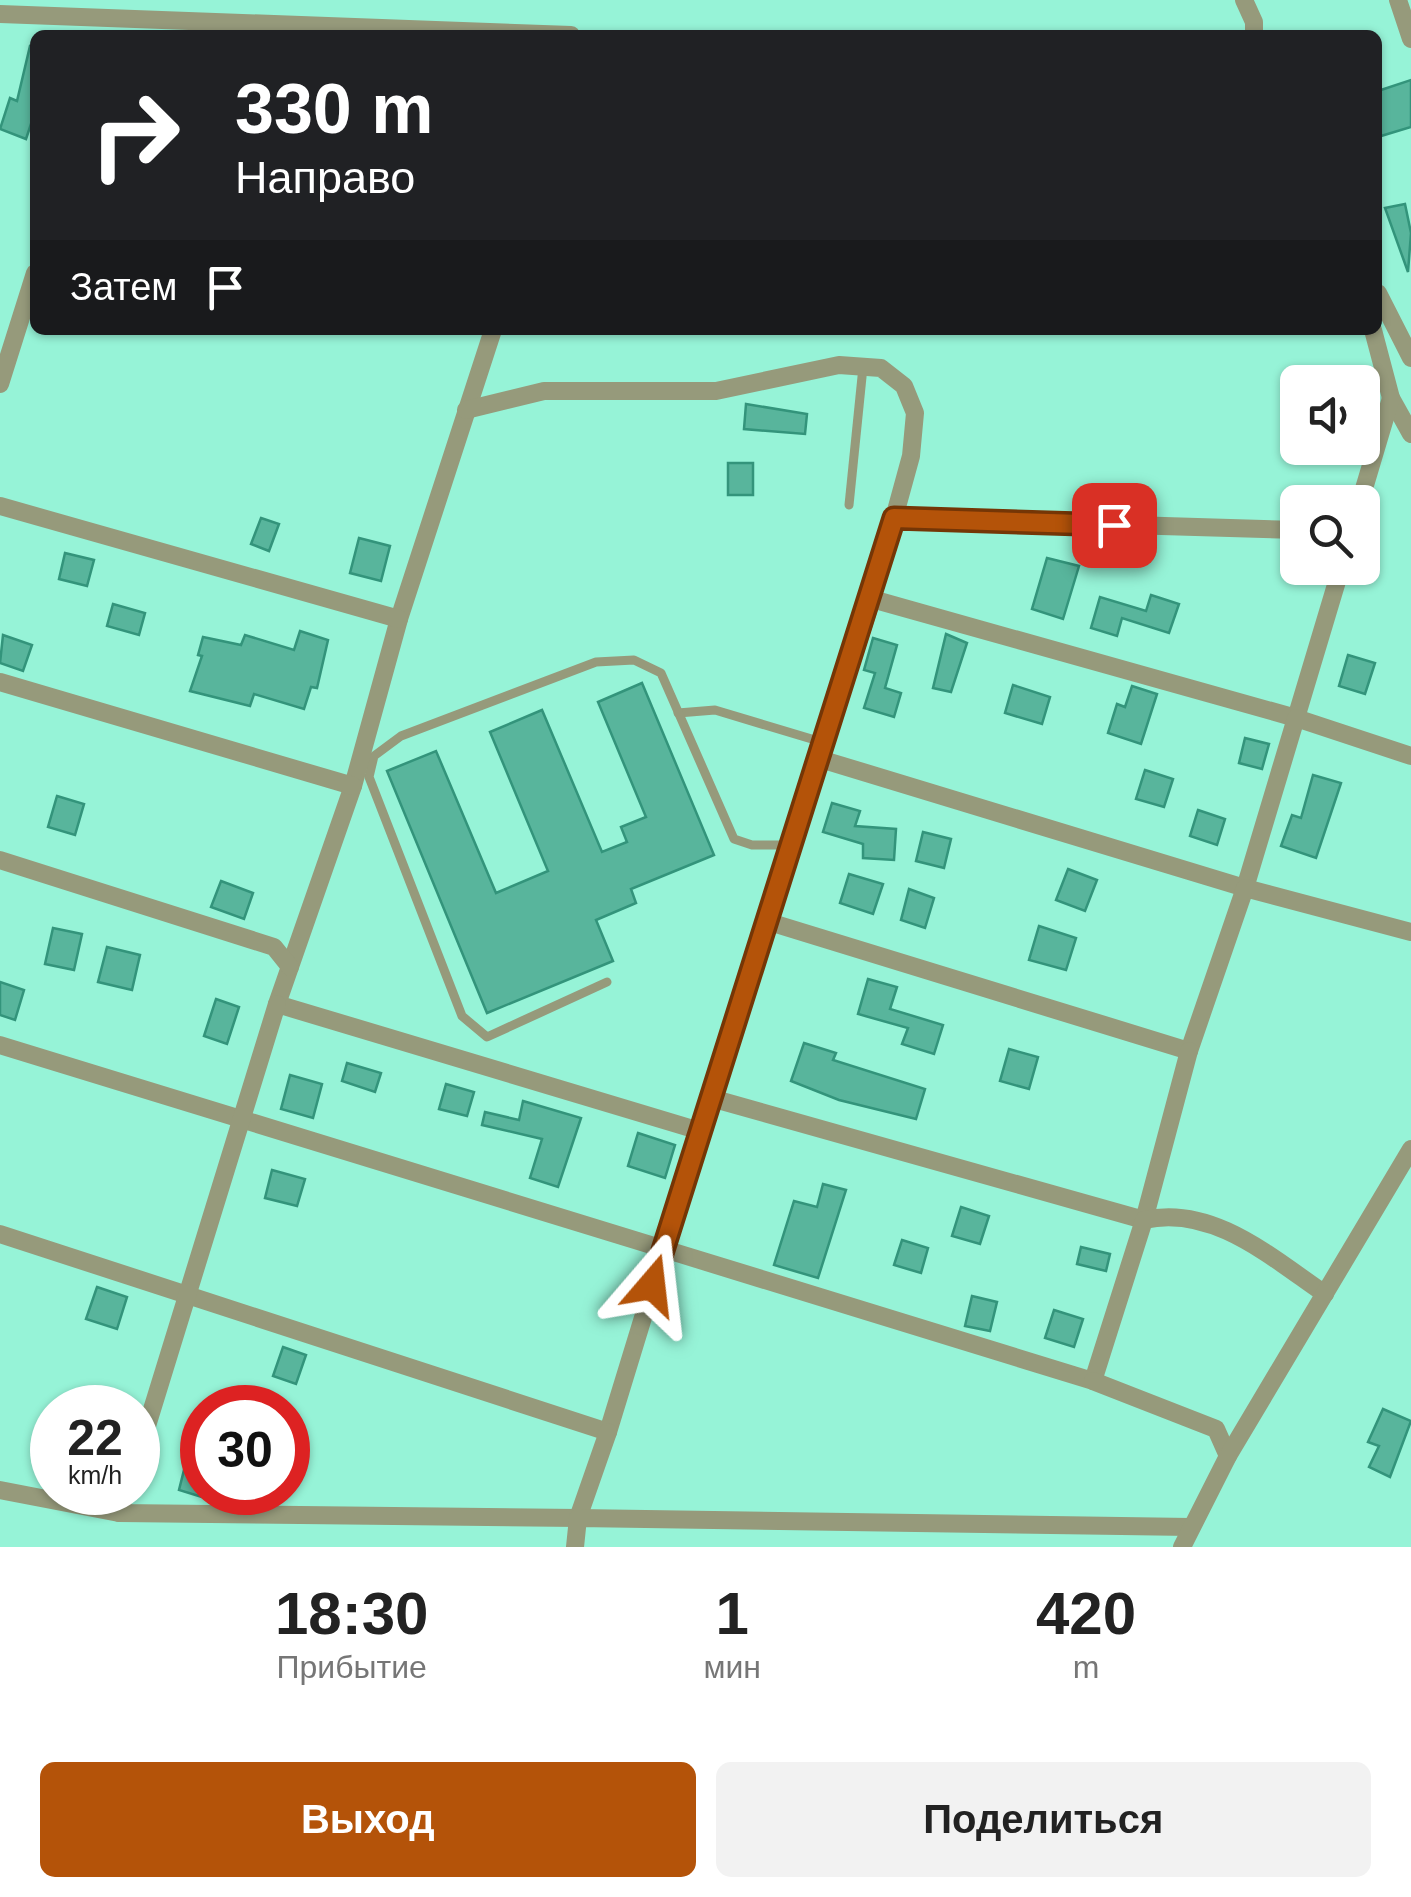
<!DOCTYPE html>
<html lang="ru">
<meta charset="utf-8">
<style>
body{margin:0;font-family:Arial,sans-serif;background:#f2f2f2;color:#222;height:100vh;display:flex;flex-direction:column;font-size:38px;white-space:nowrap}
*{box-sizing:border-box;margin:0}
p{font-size:32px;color:#767676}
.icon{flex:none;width:55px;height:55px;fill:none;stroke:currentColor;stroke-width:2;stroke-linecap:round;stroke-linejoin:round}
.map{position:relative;height:1547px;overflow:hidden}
.drawer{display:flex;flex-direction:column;background:#fff;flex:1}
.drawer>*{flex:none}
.top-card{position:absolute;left:30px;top:30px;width:1352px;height:305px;border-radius:15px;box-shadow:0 2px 8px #0004;background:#202124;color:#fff;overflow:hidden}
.fabs{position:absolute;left:1280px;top:365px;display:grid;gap:20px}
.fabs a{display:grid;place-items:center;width:100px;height:100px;border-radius:15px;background:#fff;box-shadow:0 2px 8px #0004;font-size:50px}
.speed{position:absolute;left:30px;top:1385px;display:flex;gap:20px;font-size:50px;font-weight:700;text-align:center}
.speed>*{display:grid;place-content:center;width:130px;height:130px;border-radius:50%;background:#fff;box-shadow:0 2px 8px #0004;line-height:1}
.speed small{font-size:25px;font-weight:400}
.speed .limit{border:15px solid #d22;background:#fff;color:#111}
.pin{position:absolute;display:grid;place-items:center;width:85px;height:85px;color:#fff;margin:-42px;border-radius:20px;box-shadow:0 5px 15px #0006}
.me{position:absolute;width:110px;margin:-55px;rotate:17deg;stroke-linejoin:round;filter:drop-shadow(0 0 8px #0008)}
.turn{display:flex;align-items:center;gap:35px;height:210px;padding:0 40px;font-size:45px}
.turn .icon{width:130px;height:130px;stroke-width:2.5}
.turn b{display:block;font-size:70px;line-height:85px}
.then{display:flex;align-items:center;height:95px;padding:0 40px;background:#0003;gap:20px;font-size:38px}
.eta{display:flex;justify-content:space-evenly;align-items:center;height:170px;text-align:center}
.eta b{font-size:60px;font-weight:800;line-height:70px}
.button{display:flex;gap:20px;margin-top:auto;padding:20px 40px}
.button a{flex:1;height:115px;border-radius:15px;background:#b45309;color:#fff;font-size:40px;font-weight:800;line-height:115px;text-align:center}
.button a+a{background:#f2f2f2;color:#222}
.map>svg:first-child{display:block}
.building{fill:#58b59c;stroke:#33947b;stroke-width:2.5}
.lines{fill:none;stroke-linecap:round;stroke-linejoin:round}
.service{stroke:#969a7b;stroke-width:9}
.minor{stroke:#969a7b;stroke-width:18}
.route-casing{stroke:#753606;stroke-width:25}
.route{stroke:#b45309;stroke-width:18}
</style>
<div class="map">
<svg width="1411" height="1547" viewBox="0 0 1411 1547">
<rect width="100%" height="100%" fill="#96f3d7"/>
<g class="building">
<path d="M30,46l5,1v65l-9,27 -26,-10 10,-31 7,3z"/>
<path d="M1411,80v47l-30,9 -3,-45z"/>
<path d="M1405,204l6,29 -3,39 -23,-64z"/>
<path d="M746,404l61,10 -2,20 -61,-5z"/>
<rect x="728" y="463" width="25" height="32"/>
<path d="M261,518l18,6 -10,27 -18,-7z"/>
<path d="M359,538l31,8 -9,35 -31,-8z"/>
<path d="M65,553l29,7 -7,26 -28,-7z"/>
<path d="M1047,558l32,8 -16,53 -31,-10z"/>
<path d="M1151,595l28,9 -10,29 -47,-15 -5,18 -26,-8 9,-31 46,14z"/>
<path d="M113,604l32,9 -6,22 -32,-9z"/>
<path d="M300,631l28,9 -11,48 -6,-1 -7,22 -50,-15 -4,12 -60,-15 12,-35 -4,-1 5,-18 38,8 4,-10 49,15z"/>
<path d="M946,634l21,9 -16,49 -18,-4z"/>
<path d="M3,635l29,10 -9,26 -23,-8z"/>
<path d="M873,638l24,7 -12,43 16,5 -7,24 -30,-9 11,-35 -11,-3z"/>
<path d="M1348,655l27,8 -10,31 -26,-8z"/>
<path d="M642,683l72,172 -83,34 5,14 -40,17 17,41 -126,52 -100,-242 49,-20 60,142 52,-22 -58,-139 52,-22 60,142 25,-10 -6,-15 25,-10 -48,-115z"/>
<path d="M1013,685l37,12 -8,27 -37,-11z"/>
<path d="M1132,686l25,8 -16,50 -33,-11 9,-29 8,3z"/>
<path d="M1245,738l24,6 -7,25 -23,-6z"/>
<path d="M1145,770l28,9 -9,28 -28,-8z"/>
<path d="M1313,775l28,8 -25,75 -35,-12 11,-31 9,3z"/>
<path d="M57,796l27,8 -9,31 -27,-8z"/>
<path d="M832,803l28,8 -5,15 41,3 -2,31 -31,-2v-14l-40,-12z"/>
<path d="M1198,810l27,9 -8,26 -27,-9z"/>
<path d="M923,832l28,7 -7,29 -28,-7z"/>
<path d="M1068,869l29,11 -12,31 -29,-11z"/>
<path d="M849,874l34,10 -10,30 -33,-11z"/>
<path d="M221,881l32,12 -9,26 -33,-12z"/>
<path d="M909,889l25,9 -9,30 -24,-8z"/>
<path d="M1039,926l37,12 -10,32 -37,-10z"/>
<path d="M53,928l29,6 -8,36 -29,-6z"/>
<path d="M107,947l33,8 -8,35 -34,-8z"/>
<path d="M868,979l29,8 -7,22 53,16 -9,29 -32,-10 6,-16 -50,-14z"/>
<path d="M0,982l24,8 -9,30 -15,-5z"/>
<path d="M216,999l23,8 -12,37 -23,-8z"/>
<path d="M804,1043l32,10 -3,7 92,29 -9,30 -77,-19 -48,-19z"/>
<path d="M1009,1049l29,8 -9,32 -29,-8z"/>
<path d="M347,1063l34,10 -6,19 -33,-11z"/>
<path d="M290,1075l32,9 -9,34 -32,-9z"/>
<path d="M446,1084l28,8 -7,24 -28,-7z"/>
<path d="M523,1101l58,17 -23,69 -28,-9 12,-39 -60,-14 3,-13 34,8z"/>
<path d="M638,1133l37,12 -10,33 -37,-12z"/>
<path d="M272,1170l33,9 -8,27 -32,-8z"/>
<path d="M823,1184l23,6 -28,88 -44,-13 20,-64 23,6z"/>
<path d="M961,1207l28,9 -9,28 -28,-8z"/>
<path d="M902,1240l26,8 -7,25 -27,-8z"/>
<path d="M1081,1247l29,7 -4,17 -29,-7z"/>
<path d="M97,1287l30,10 -10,32 -31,-10z"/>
<path d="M972,1296l25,6 -7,29 -25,-5z"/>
<path d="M1054,1310l29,9 -9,28 -29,-9z"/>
<path d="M283,1347l23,8 -10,29 -23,-8z"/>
<path d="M1383,1409l28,12 -21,56 -21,-10 10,-21 -11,-4z"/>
<path d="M198,1414l4,1v82l-23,-7z"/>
</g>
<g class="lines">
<g class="service">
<path d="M849,505l14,-138"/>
<path d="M678,713l37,-3 110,33"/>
<path d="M607,982l-120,55 -25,-21 -93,-239 5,-21 27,-20 195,-74 38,-2 27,13 73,166 18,6h39"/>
</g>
<g class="minor">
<path d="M1244,0l10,22v13"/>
<path d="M1398,0l13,39"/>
<path d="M0,14l571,21"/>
<path d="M1378,293l33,65"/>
<path d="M493,330l-94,289 -46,167 -76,218 423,127"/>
<path d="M1373,330l18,68 20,36"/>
<path d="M0,384l35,-111"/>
<path d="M466,410l78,-19h172l123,-26 42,3 23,18 11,27 -4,43 -17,62"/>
<path d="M1360,502l31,-104"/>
<path d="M0,506l399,113"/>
<path d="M1298,530l-404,-12 -22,81 424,119 45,-150"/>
<path d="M872,599l-52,160 425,129 51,-170 115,38"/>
<path d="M0,682l353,104"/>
<path d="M820,759l-54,162 423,130 56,-163 166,44"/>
<path d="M0,860l274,87 16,20"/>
<path d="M766,921l-55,177 433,122 45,-169"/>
<path d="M0,1045l664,204 -56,183 -608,-198"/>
<path d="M711,1098l-47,151 429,132 51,-161c68,-16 128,38 181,74"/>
<path d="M1093,1381l123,48 12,27"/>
<path d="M138,1455l139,-451"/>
<path d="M0,1490l119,23"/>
<path d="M126,1492l-7,21 459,5 30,-86"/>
<path d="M575,1547l3,-29 613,9"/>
<path d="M1182,1547l46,-91 183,-307"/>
</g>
</g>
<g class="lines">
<g class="route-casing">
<path id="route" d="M652,1285l242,-767 220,7"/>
</g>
<use href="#route" class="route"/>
</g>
</svg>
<div class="fabs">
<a><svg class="icon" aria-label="sound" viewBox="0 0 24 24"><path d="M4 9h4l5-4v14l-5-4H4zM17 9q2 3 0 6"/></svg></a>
<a><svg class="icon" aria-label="search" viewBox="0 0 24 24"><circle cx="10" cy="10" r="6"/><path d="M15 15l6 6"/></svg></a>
</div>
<div class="speed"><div>22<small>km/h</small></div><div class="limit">30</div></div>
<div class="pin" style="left:1114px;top:525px;background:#d93025"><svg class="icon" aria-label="arrive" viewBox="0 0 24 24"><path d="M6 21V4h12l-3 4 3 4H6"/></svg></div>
<svg class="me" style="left:652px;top:1285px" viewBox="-20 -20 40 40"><path d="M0-17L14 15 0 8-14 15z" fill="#b45309" stroke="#fff" stroke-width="4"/></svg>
<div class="top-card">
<div class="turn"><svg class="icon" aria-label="right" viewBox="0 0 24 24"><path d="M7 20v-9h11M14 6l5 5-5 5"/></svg><div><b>330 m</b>Направо</div></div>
<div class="then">Затем<svg class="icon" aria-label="arrive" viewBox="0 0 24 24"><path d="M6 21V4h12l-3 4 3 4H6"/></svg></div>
</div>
</div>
<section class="drawer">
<div class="eta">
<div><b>18:30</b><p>Прибытие</p></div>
<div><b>1</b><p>мин</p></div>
<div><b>420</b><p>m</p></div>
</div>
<div class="button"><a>Выход</a><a>Поделиться</a></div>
</section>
